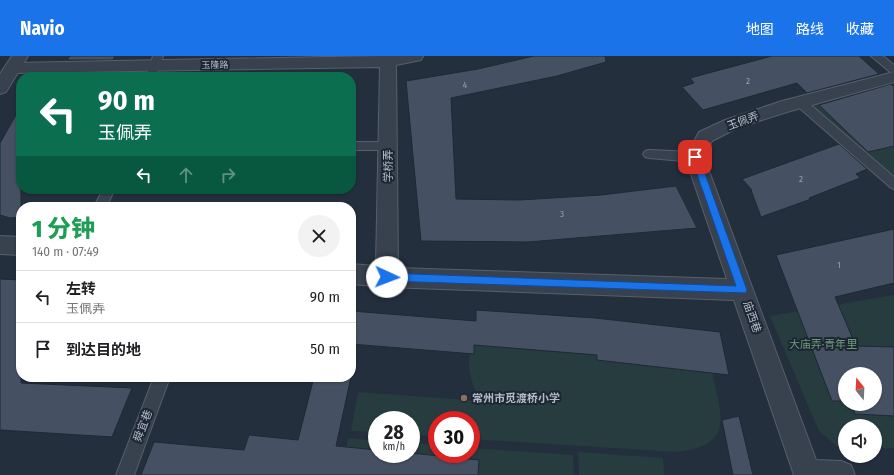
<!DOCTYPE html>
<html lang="zh">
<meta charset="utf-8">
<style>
body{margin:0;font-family:"Fira Sans Condensed","Noto Sans SC",sans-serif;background:#f2f2f2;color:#202124;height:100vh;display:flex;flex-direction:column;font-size:15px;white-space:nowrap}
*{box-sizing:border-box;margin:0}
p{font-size:13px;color:#757577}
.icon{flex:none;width:22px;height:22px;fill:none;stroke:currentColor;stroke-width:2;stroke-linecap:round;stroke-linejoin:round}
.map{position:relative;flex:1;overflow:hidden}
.panel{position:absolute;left:16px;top:146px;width:340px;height:180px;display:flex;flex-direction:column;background:#fff;border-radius:16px;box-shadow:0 1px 3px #0004}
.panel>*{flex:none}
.hud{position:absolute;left:16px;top:16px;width:340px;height:122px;border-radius:16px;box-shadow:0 1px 3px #0004;background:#0b6e4f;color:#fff;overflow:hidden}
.needle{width:26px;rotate:342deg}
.fabs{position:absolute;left:838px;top:311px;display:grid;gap:8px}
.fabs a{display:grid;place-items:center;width:44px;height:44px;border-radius:50%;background:#fff;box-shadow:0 1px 3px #0004;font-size:20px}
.speed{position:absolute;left:368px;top:355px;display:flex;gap:8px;font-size:20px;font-weight:700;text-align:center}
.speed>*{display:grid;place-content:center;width:52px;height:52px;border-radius:50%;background:#fff;box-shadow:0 1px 3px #0004;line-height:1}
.speed small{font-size:10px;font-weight:400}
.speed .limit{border:6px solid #d22;background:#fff;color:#111}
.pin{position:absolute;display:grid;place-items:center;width:34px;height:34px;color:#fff;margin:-17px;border-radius:8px;box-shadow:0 2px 6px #0006}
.me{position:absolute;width:44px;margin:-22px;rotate:92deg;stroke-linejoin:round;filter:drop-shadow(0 0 3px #0008)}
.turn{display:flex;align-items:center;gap:14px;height:84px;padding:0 16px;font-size:18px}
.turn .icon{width:52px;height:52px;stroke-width:2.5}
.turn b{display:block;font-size:28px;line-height:34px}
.lanes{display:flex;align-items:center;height:38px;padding:0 16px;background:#0003;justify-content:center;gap:20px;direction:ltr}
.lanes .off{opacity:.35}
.round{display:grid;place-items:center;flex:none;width:42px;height:42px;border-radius:21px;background:#f2f2f2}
.headline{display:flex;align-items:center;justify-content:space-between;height:68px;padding:0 16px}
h1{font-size:24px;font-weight:800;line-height:30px;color:#1e9e55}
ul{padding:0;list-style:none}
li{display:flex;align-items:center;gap:12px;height:52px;padding:0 16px;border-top:1px solid #e0e0e0}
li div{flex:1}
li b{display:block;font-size:15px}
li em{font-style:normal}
header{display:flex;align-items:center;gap:24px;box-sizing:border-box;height:56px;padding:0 20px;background:#1a73e8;color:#fff}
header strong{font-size:19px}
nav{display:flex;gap:22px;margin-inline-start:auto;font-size:14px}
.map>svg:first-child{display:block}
.green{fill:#263c3f;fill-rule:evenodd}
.building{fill:#455162;stroke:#1f2835}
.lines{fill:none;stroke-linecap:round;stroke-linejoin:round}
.service-casing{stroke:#565f6c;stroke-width:2}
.pedestrian-casing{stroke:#565f6c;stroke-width:2}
.minor-casing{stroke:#565f6c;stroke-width:2}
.tertiary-casing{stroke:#565f6c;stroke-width:2}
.service{fill:#38414e;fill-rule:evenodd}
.pedestrian{fill:#38414e;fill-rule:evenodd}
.minor{fill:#38414e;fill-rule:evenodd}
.tertiary{fill:#38414e;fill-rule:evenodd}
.route{fill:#1a73e8;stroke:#114b97}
.education-dot{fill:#8d6e63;stroke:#1d2633;stroke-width:1.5}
.labels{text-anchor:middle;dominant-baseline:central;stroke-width:4;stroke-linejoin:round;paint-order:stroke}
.far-street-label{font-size:9px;fill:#b4bcc9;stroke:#1d2633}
.number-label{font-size:9px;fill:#98a1af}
.street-label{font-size:11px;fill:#b4bcc9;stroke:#1d2633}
.park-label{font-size:11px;fill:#6b9a76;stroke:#1d2633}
.poi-label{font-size:11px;font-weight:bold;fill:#b4bcc9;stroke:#1d2633;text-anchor:start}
</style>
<header>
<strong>Navio</strong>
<nav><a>地图</a><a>路线</a><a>收藏</a></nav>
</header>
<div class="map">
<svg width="894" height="419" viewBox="0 0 894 419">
<rect width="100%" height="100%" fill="#242f3e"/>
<g class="green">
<path d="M894,29v92l-85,-73z"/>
<path d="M894,239v153h-19v-22h-30v20h-8l-18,-15 -49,-115zM845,318h30v30h-30z"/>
<path d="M474,289l123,10v5l115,12c9,45 24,73 -36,80l-205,-13v-19h-34v16l-26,-1v-15h-34v12l-26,-1 7,-39 122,9c-8,-19 -13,-27 -10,-48h4z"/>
<path d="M348,382l29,3v13h34v-11l26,2v9h34v-6l102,7 1,20h-233z"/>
<path d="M578,396l85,6 1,17h-85z"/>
</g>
<g class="building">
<path d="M70,0h45l-2,4h-46z"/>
<path d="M534,0h71l1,6 -49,14 -106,22 5,101 64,1 81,-5 75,-9 21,42 -169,14 -107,-1 -15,-160 72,-12z"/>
<path d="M772,0h87l20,18 -72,19 -10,-10 -94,27 -21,-23 12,-4 -4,-5z"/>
<path d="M107,17l-2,4h-47l2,-3z"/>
<path d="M891,28l3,3v59l-26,6 -49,-47z"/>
<path d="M21,50v111l-11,1 -10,-3v-72z"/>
<path d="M839,88l28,25 -11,5 4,4 -51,20 2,1 -50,18 -10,-27h1l-10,-11z"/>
<path d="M894,173v54l-59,14 21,49 38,1v69l-39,-2 -4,-10h24v-30h-30v27h-13l-56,-146z"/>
<path d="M0,223l21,1v103l111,5 -20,49 -112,-7z"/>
<path d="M476,254l119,8 125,14 9,43 -132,-15v-5l-123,-10v9l-123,-10v-33l125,10z"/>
<path d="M314,321h37l-15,69 41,4v4l34,-1 68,7 -1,15h-337l13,-33 90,8 5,-15 49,5z"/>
<path d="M739,360l14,59h-20l-11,-55z"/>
</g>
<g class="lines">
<g class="service-casing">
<g id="service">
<path d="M153,0h10l-7,21h-10z"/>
<path d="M871,0h12l11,9v8l-4,-1z"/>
<path d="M800,42l4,1 90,78v12l-4,-2 -94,-82 -2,-3z"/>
<path d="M351,86h37l4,1 2,3 -2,3 -4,1h-37z"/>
<path d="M649,94l46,2 4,2 2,3 -2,3 -4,2 -46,-4 -4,-1 -2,-3 2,-3z"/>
<path d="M103,133h12l-9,18h-12z"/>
<path d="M154,321h16l-36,98h-18z"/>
</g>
</g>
<g class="pedestrian-casing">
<path id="pedestrian" d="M894,16v10l-107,30 -50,16 -25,13 -11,21 -6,2 -6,-2 -3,-5 13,-25 26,-12 57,-19z"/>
</g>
<g class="minor-casing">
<g id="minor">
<path d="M378,0h45l-2,4 -25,5 2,203 329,11 -42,-122 3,-5 7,-2 7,2 114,308 25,1 10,4 4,10h-61l-60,-175 -347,-13 -36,-3v-20l25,2 4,-199 -367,6 -6,-1 -2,-4 2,-4 6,-1z"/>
<path d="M0,180l21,1v18l-21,-1z"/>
</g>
</g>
<g class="tertiary-casing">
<path id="tertiary" d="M12,0h16l-22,36 -6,2v-20z"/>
</g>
<use href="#service" class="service"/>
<use href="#pedestrian" class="pedestrian"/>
<use href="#minor" class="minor"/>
<use href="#tertiary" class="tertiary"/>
</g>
<path class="route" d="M695,98l4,3 48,133 -1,3 -359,-12 -5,-4 5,-4 349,13 -45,-129z"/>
<circle class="education-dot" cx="464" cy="342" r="4"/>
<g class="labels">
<g class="far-street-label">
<text transform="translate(215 9) rotate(-1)">玉隆路</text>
</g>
<g class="number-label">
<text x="748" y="25">2</text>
<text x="465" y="29">4</text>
<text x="801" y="123">2</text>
<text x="562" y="158">3</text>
<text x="839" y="209">1</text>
</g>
<g class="street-label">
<text transform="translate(743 65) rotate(-20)">玉佩弄</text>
<text transform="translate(388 110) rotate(-90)">学桥弄</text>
<text transform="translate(752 261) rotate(71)">庙西巷</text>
<text transform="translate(143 370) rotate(-69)">舜宜巷</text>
</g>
<g class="park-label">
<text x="823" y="288">大庙弄·青年里</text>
</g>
<g class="poi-label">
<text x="472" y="342">常州市觅渡桥小学</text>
</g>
</g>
</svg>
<div class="fabs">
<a><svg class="needle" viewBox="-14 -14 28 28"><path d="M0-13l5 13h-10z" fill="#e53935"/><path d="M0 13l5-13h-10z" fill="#757577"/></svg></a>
<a><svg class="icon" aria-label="sound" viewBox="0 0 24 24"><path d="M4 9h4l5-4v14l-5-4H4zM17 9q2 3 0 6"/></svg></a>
</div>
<div class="speed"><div>28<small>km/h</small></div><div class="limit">30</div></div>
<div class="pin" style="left:695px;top:101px;background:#d93025"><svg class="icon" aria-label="arrive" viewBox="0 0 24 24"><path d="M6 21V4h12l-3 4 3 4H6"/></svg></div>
<svg class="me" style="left:387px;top:221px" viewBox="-20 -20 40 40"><circle r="19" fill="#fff"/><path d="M0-13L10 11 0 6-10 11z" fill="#1a73e8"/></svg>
<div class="hud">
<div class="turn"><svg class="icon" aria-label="left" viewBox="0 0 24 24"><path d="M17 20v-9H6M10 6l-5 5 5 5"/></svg><div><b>90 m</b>玉佩弄</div></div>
<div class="lanes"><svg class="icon" aria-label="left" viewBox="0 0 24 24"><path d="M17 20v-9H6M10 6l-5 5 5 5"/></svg><svg class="icon off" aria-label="ahead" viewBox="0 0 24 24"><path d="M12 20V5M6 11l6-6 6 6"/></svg><svg class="icon off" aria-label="right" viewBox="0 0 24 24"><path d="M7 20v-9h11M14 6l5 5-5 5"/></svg></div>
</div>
<section class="panel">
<div class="headline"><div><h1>1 分钟</h1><p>140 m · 07:49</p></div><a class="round"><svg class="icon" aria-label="close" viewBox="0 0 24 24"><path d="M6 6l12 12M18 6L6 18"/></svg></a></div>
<ul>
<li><svg class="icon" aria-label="left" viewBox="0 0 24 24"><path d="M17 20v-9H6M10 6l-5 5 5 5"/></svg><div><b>左转</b><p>玉佩弄</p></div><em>90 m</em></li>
<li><svg class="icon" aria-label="arrive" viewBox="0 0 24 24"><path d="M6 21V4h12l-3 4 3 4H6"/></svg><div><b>到达目的地</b></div><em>50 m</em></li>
</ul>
</section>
</div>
